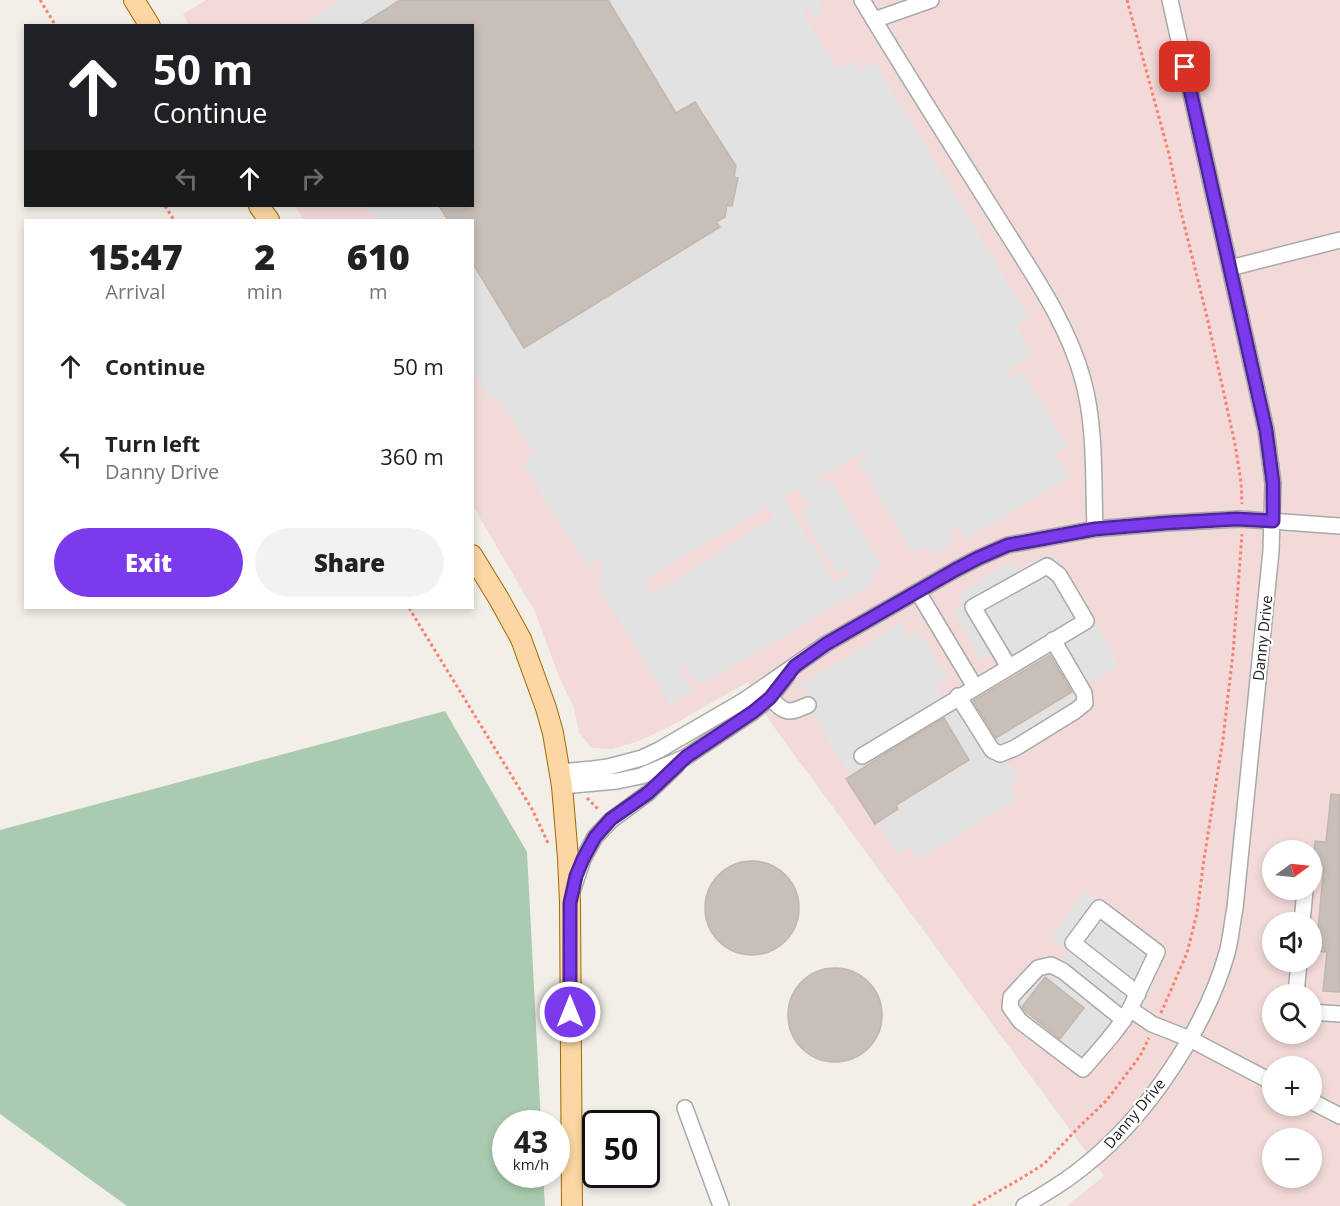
<!DOCTYPE html>
<meta charset="utf-8">
<style>
body{margin:0;font-family:"Open Sans",sans-serif;background:#f2f2f2;color:#222;height:100vh;display:flex;flex-direction:column;font-size:22px;white-space:nowrap}
*{box-sizing:border-box;margin:0}
p{font-size:20px;color:#767676}
.icon{flex:none;width:33px;height:33px;fill:none;stroke:currentColor;stroke-width:2;stroke-linecap:round;stroke-linejoin:round}
.map{position:relative;flex:1;overflow:hidden}
.drawer{position:absolute;left:24px;top:219px;width:450px;height:390px;display:flex;flex-direction:column;background:#fff;border-radius:0px;box-shadow:0 3px 9px #0003}
.drawer>*{flex:none}
.hud{position:absolute;left:24px;top:24px;width:450px;height:183px;border-radius:0px;box-shadow:0 3px 9px #0003;background:#202124;color:#fff;overflow:hidden}
.needle{width:39px;rotate:75deg}
.buttons{position:absolute;left:1262px;top:840px;display:grid;gap:12px}
.buttons a{display:grid;place-items:center;width:60px;height:60px;border-radius:50%;background:#fff;box-shadow:0 3px 9px #0003;font-size:30px}
.speed{position:absolute;left:492px;top:1110px;display:flex;gap:12px;font-size:30px;font-weight:700;text-align:center}
.speed>*{display:grid;place-content:center;width:78px;height:78px;border-radius:50%;background:#fff;box-shadow:0 3px 9px #0003;line-height:1}
.speed small{font-size:15px;font-weight:400}
.speed .limit{border:3px solid #111;border-radius:9px;background:#fff;color:#111}
.pin{position:absolute;display:grid;place-items:center;width:51px;height:51px;color:#fff;margin:-26px;border-radius:12px;box-shadow:0 3px 9px #0006}
.me{position:absolute;width:66px;margin:-33px;rotate:0deg;stroke-linejoin:round;filter:drop-shadow(0 0 4px #0008)}
.turn{display:flex;align-items:center;gap:21px;height:126px;padding:0 30px;font-size:27px}
.turn .icon{width:78px;height:78px;stroke-width:2.5}
.turn b{display:block;font-size:42px;line-height:51px}
.lanes{display:flex;align-items:center;height:57px;padding:0 30px;background:#0003;justify-content:center;gap:30px;direction:ltr}
.lanes .off{opacity:.35}
.eta{display:flex;justify-content:space-evenly;align-items:center;height:102px;text-align:center}
.eta b{font-size:36px;font-weight:800;line-height:42px}
.cta{display:flex;gap:12px;margin-top:auto;padding:12px 30px}
.cta a{flex:1;height:69px;border-radius:36px;background:#7c3aed;color:#fff;font-size:24px;font-weight:800;line-height:69px;text-align:center}
.cta a+a{background:#f2f2f2;color:#222}
ul{padding:0;list-style:none}
li{display:flex;align-items:center;gap:18px;height:90px;padding:0 30px}
li div{flex:1}
li b{display:block;font-size:22px}
li em{font-style:normal}
.map>svg:first-child{display:block}
.commercial{fill:#f2dad9;fill-rule:evenodd}
.cemetery{fill:#aacbaf}
.parking{fill:#e2e2e2;fill-rule:evenodd}
.building{fill:#c7bfb8;stroke:#c4b6ab;stroke-width:1.5}
.lines{fill:none;stroke-linecap:round;stroke-linejoin:round}
.minor-casing{stroke:#a9a9a9;stroke-width:18}
.major-casing{stroke:#a06b00;stroke-width:22}
.path{stroke:#fa8072;stroke-width:3;stroke-dasharray:3 3;stroke-linecap:butt}
.minor{stroke:#fff;stroke-width:15}
.major{stroke:#fcd6a4;stroke-width:20}
.route-casing{stroke:#51269a;stroke-width:15}
.route{stroke:#7c3aed;stroke-width:10}
.labels{text-anchor:middle;dominant-baseline:central;stroke-width:4.5;stroke-linejoin:round;paint-order:stroke}
.street-label{font-size:15px;fill:#222;stroke:#fff}
</style>
<div class="map">
<svg width="1340" height="1206" viewBox="0 0 1340 1206">
<rect width="100%" height="100%" fill="#f2efe9"/>
<path class="commercial" d="M206,0h1134v1206h-273l37,-30 -333,-453 -23,-41 -79,45 -33,15 -24,7 -21,-1 -12,-16 -5,-24 -15,-31 -24,-65 -62,-106 -1,-286h-168l-9,-14h177v-180h-283l-6,-12zM1272,850h39v40h-39zM1272,922h39v40h-39zM1272,994h39v40h-39zM1272,1066h39v40h-39zM1272,1138h39v40h-39z"/>
<path class="cemetery" d="M445,711l82,141 14,271 -35,1v50l37,1 2,31h-418l-127,-92v-284z"/>
<g class="parking">
<path d="M341,0h480l-3,2 6,9 -11,7 -6,-9 -4,3 34,57 16,-9 7,10 14,-9 155,257 -13,8 17,28 -21,13 -4,7 3,4 11,-7 45,75 -12,8 14,23 -102,61 -7,-10 -11,7 4,9 -20,12 -7,-10 -13,7 -55,-92 10,-5 -4,-5 -48,29 4,5 10,-6 52,88 -10,7 4,7 -170,101h-7l-4,-2 -11,-15 -4,4 13,22 -22,14 -72,-119 3,-21 -4,-5 -12,7 -63,-104 11,-8 -36,-60 -8,5 -17,-27 -1,-153h-97l-9,-14h106v-180h-172zM799,488l11,17 -10,6 38,64 11,-6 3,4 -13,8 -4,1 -50,-81 1,-6zM767,507l6,9 -2,4 -120,75 -8,-15z"/>
<path d="M1048,556l7,2 6,5 58,102 -35,20 7,12 -85,60 13,22 -10,7 8,13 -99,60 -8,-12 -12,7 -94,-155 5,-3 -7,-12 99,-61 9,14 9,-6 28,46 -11,7 7,12 56,-34 -6,-10 -12,7 -28,-47 11,-7 -7,-11 54,-33 6,10 22,-14z"/>
<path d="M1086,891l79,57 -18,53 -22,32 -40,45 -72,-56 -4,-30 25,-29 10,-5 11,2 3,2 9,-12 -16,-14z"/>
</g>
<g class="building">
<path d="M400,0h208l68,113 19,-11 41,64 -2,11 4,1 -6,28 -5,-1 -2,12 -9,5 4,5 -196,121 -52,-86v-42h-24l-9,-14h33v-180h-113z"/>
<path d="M1050,655l22,37 -76,46 -23,-37z"/>
<path d="M944,718l25,42 -73,45 2,4 -23,15 -29,-45 40,-26z"/>
<path d="M1331,794l9,1v197l-17,-1 4,-39 -11,-1 8,-86 -11,-1 2,-23 11,1z"/>
<circle cx="752" cy="908" r="47"/>
<circle cx="835" cy="1015" r="47"/>
<path d="M1045,977l39,31 -24,31 -35,-28 -3,-4z"/>
</g>
<g class="lines">
<g class="minor-casing">
<g id="minor">
<path d="M862,0c44,74 91,147 137,220 31,50 68,101 84,160 13,48 10,100 12,149"/>
<path d="M874,20l57,-20"/>
<path d="M1230,268l110,-28"/>
<path d="M918,592l57,95"/>
<path d="M958,696l34,54 8,4 15,-6 60,-37 10,-8 -1,-10 -31,-53"/>
<path d="M770,698c16,16 18,16 38,7"/>
<path d="M862,756l224,-135 -27,-46 -12,-9 -74,41 36,60"/>
<path d="M560,772l33,-3 15,-2 34,-9 17,-8 86,-50 81,-56 129,-74 23,-12 30,-13 87,-16 71,-6 74,-4 100,7"/>
<path d="M562,786l55,-5 24,-5 45,-19 67,-45 17,-14 17,-22"/>
<path d="M573,889l10,-30 12,-22 15,-16 38,-28 28,-27"/>
<path d="M1302,922l3,-31"/>
<path d="M1138,994l-65,-51 26,-35 58,44 -27,57 22,15 38,15 82,43"/>
<path d="M1296,994l3,-32"/>
<path d="M1311,1012l29,2"/>
<path d="M1124,1020l-61,-49 -12,-6 -13,3 -27,29 -1,10 10,14 63,48c16,-19 35,-38 47,-60"/>
<path d="M1311,1101l29,15"/>
<path d="M685,1108l36,98"/>
<path d="M1024,1206c22,-13 44,-26 64,-43 60,-48 118,-136 139,-210 4,-15 5,-30 8,-45l36,-357 2,-68 -7,-53 -96,-430"/>
</g>
</g>
<g class="major-casing">
<g id="major">
<path d="M134,0l16,26"/>
<path d="M259,206l10,14"/>
<path d="M472,555l27,44 22,40 25,69 7,25 9,53 6,72 2,45 2,303"/>
</g>
</g>
<g class="path">
<path d="M40,0l16,26"/>
<path d="M1127,0l42,154 12,58 26,105 28,127 6,38 1,22"/>
<path d="M165,206l9,14"/>
<path d="M409,608l123,201 16,34"/>
<path d="M587,798l12,12"/>
<path d="M1161,1013l26,-60 10,-40 7,-54 19,-120 10,-86 9,-119"/>
<path d="M973,1206l47,-27 24,-15 35,-37 28,-27 33,-44 9,-18"/>
</g>
<use href="#minor" class="minor"/>
<use href="#major" class="major"/>
</g>
<g class="lines">
<g class="route-casing">
<path id="route" d="M570,1012v-109l6,-27 7,-17 12,-22 16,-18 37,-26 38,-36 67,-45 17,-14 25,-32 31,-22 129,-74 23,-12 30,-13 87,-16 71,-6 71,-4 36,2v-38l-7,-53 -81,-363"/>
</g>
<use href="#route" class="route"/>
</g>
<g class="labels">
<g class="street-label">
<text transform="translate(1262 638) rotate(-84)">Danny Drive</text>
<text transform="translate(1134 1113) rotate(-50)">Danny Drive</text>
</g>
</g>
</svg>
<div class="buttons">
<a><svg class="needle" viewBox="-14 -14 28 28"><path d="M0-13l5 13h-10z" fill="#e53935"/><path d="M0 13l5-13h-10z" fill="#767676"/></svg></a>
<a><svg class="icon" aria-label="sound" viewBox="0 0 24 24"><path d="M4 9h4l5-4v14l-5-4H4zM17 9q2 3 0 6"/></svg></a>
<a><svg class="icon" aria-label="search" viewBox="0 0 24 24"><circle cx="10" cy="10" r="6"/><path d="M15 15l6 6"/></svg></a>
<a>+</a>
<a>−</a>
</div>
<div class="speed"><div>43<small>km/h</small></div><div class="limit">50</div></div>
<div class="pin" style="left:1185px;top:67px;background:#d93025"><svg class="icon" aria-label="arrive" viewBox="0 0 24 24"><path d="M6 21V4h12l-3 4 3 4H6"/></svg></div>
<svg class="me" style="left:570px;top:1012px" viewBox="-20 -20 40 40"><circle r="17" fill="#7c3aed" stroke="#fff" stroke-width="3"/><path d="M0-11L8 9 0 5-8 9z" fill="#fff"/></svg>
<div class="hud">
<div class="turn"><svg class="icon" aria-label="ahead" viewBox="0 0 24 24"><path d="M12 20V5M6 11l6-6 6 6"/></svg><div><b>50 m</b>Continue</div></div>
<div class="lanes"><svg class="icon off" aria-label="left" viewBox="0 0 24 24"><path d="M17 20v-9H6M10 6l-5 5 5 5"/></svg><svg class="icon" aria-label="ahead" viewBox="0 0 24 24"><path d="M12 20V5M6 11l6-6 6 6"/></svg><svg class="icon off" aria-label="right" viewBox="0 0 24 24"><path d="M7 20v-9h11M14 6l5 5-5 5"/></svg></div>
</div>
<section class="drawer">
<div class="eta">
<div><b>15:47</b><p>Arrival</p></div>
<div><b>2</b><p>min</p></div>
<div><b>610</b><p>m</p></div>
</div>
<ul>
<li><svg class="icon" aria-label="ahead" viewBox="0 0 24 24"><path d="M12 20V5M6 11l6-6 6 6"/></svg><div><b>Continue</b></div><em>50 m</em></li>
<li><svg class="icon" aria-label="left" viewBox="0 0 24 24"><path d="M17 20v-9H6M10 6l-5 5 5 5"/></svg><div><b>Turn left</b><p>Danny Drive</p></div><em>360 m</em></li>
</ul>
<div class="cta"><a>Exit</a><a>Share</a></div>
</section>
</div>
